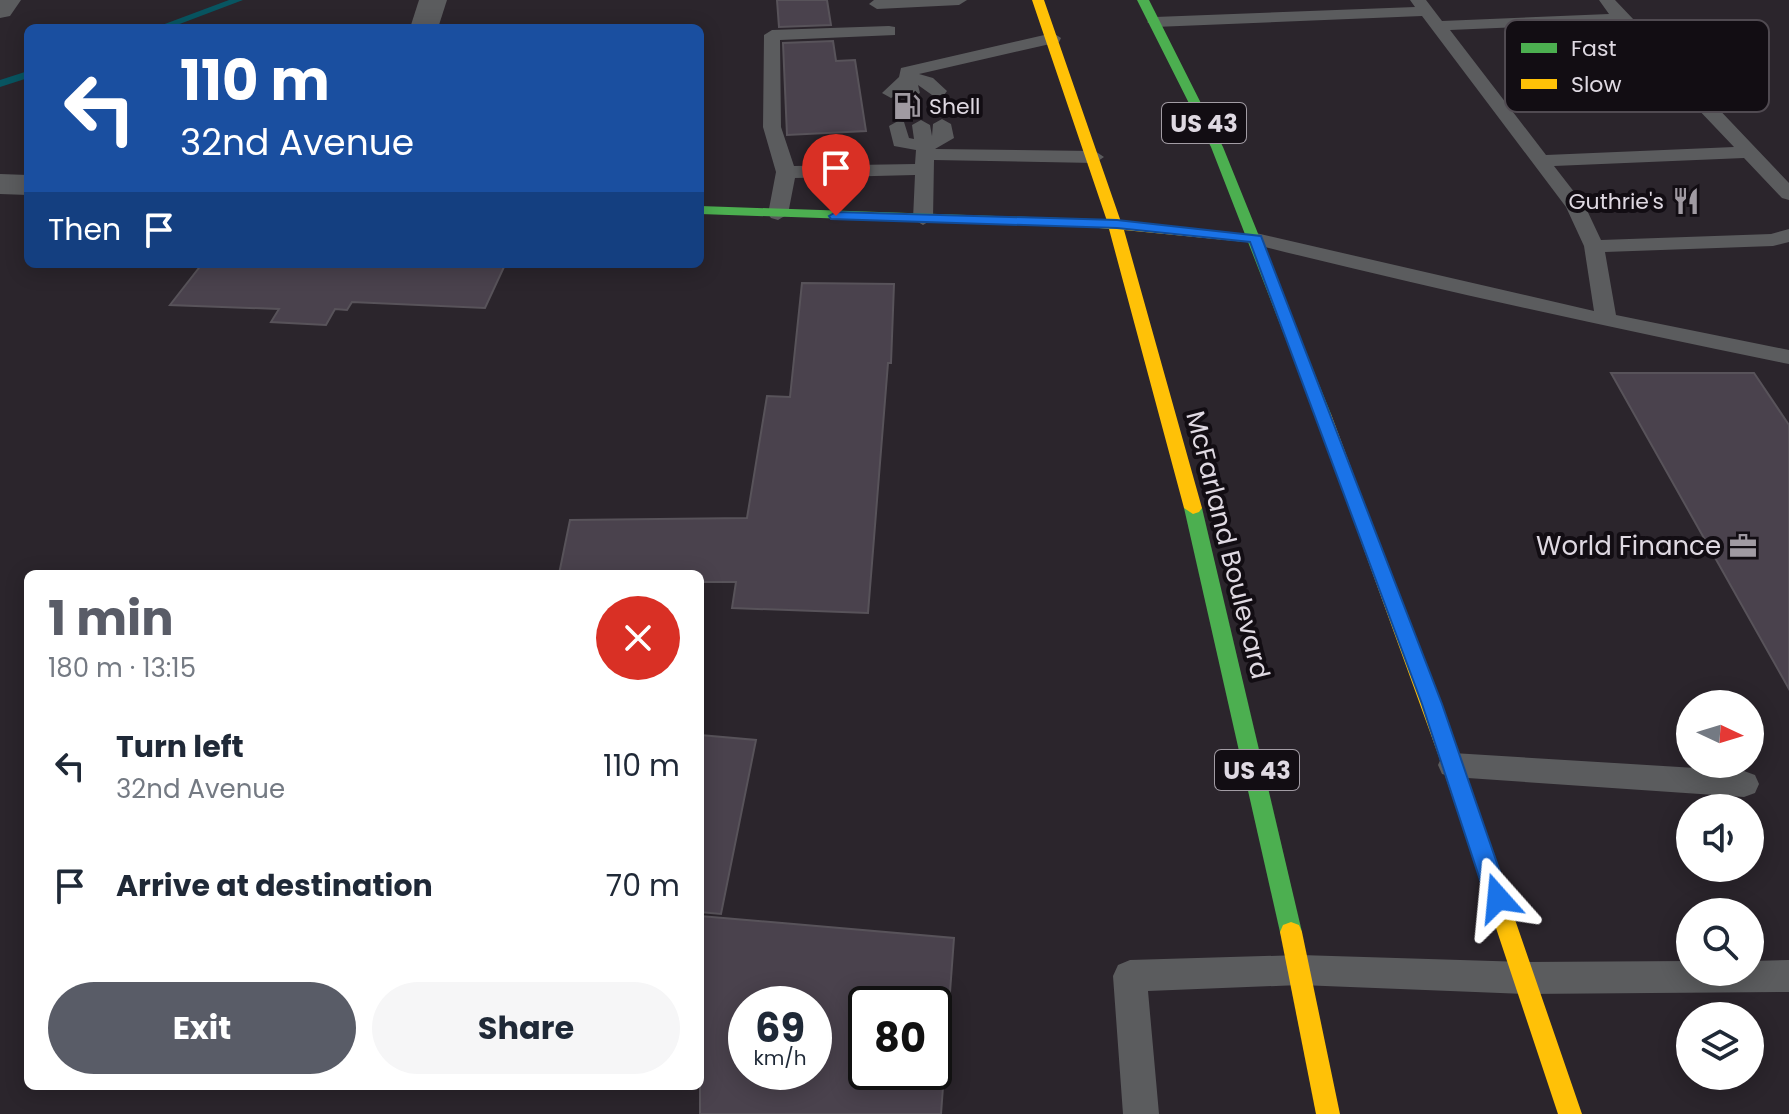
<!DOCTYPE html>
<meta charset="utf-8">
<style>
body{margin:0;font-family:Poppins,sans-serif;background:#f6f6f7;color:#1f2937;height:100vh;display:flex;flex-direction:column;font-size:30px;white-space:nowrap}
*{box-sizing:border-box;margin:0}
p{font-size:26px;color:#747a83}
.icon{flex:none;width:44px;height:44px;fill:none;stroke:currentColor;stroke-width:2;stroke-linecap:round;stroke-linejoin:round}
.map{position:relative;flex:1;overflow:hidden}
.panel{position:absolute;left:24px;top:570px;width:680px;height:520px;display:flex;flex-direction:column;background:#fff;border-radius:12px;box-shadow:0 4px 20px #0003}
.panel>*{flex:none}
.top-card{position:absolute;left:24px;top:24px;width:680px;height:244px;border-radius:12px;box-shadow:0 4px 20px #0003;background:#1a4fa0;color:#fff;overflow:hidden}
.needle{width:52px;rotate:94deg}
.tools{position:absolute;left:1676px;top:690px;display:grid;gap:16px}
.tools a{display:grid;place-items:center;width:88px;height:88px;border-radius:50%;background:#fff;box-shadow:0 4px 20px #0003;font-size:40px}
.speed{position:absolute;left:728px;top:986px;display:flex;gap:16px;font-size:40px;font-weight:700;text-align:center}
.speed>*{display:grid;place-content:center;width:104px;height:104px;border-radius:50%;background:#fff;box-shadow:0 4px 20px #0003;line-height:1}
.speed small{font-size:20px;font-weight:400}
.speed .limit{border:4px solid #111;border-radius:12px;background:#fff;color:#111}
.pin{position:absolute;display:grid;place-items:center;width:68px;height:68px;color:#fff;margin:-82px -34px;border-radius:50% 50% 50% 0;rotate:-45deg;box-shadow:0 0 8px #0007}
.pin .icon{rotate:45deg}
.me{position:absolute;width:88px;margin:-44px;rotate:342deg;stroke-linejoin:round;filter:drop-shadow(0 0 6px #0008)}
.turn{display:flex;align-items:center;gap:28px;height:168px;padding:0 24px;font-size:36px}
.turn .icon{width:104px;height:104px;stroke-width:2.5}
.turn b{display:block;font-size:56px;line-height:68px}
.then{display:flex;align-items:center;height:76px;padding:0 24px;background:#0003;gap:16px;font-size:30px}
.round{display:grid;place-items:center;flex:none;width:84px;height:84px;border-radius:42px;background:#f6f6f7}
.summary{display:flex;align-items:center;justify-content:space-between;height:136px;padding:0 24px}
h1{font-size:48px;font-weight:700;line-height:60px;color:#595c67}
.cta{display:flex;gap:16px;margin-top:auto;padding:16px 24px}
.cta a{flex:1;height:92px;border-radius:48px;background:#595c67;color:#fff;font-size:32px;font-weight:700;line-height:92px;text-align:center}
.cta a+a{background:#f6f6f7;color:#1f2937}
ul{padding:0;list-style:none}
li{display:flex;align-items:center;gap:24px;height:120px;padding:0 24px}
li div{flex:1}
li b{display:block;font-size:30px}
li em{font-style:normal}
.map>svg:first-child{display:block}
.lines{fill:none;stroke-linecap:round;stroke-linejoin:round}
.stream{fill:#085561;fill-rule:evenodd}
.building{fill:#4a424d;stroke:#58535a;stroke-width:2;fill-rule:evenodd}
.lane{fill:#5b5c5e;fill-rule:evenodd}
.street{fill:#5b5c5e;fill-rule:evenodd}
.fast{fill:#4caf50;fill-rule:evenodd}
.slow{fill:#ffc107;fill-rule:evenodd}
.route{fill:#1a73e8;stroke:#114b97;stroke-width:2}
.labels{text-anchor:middle;dominant-baseline:central;stroke-width:8;stroke-linejoin:round;paint-order:stroke}
.far-poi-label{font-size:22px;fill:#dfd9e2;stroke:#120d13;text-anchor:start}
.shield{fill:#120d13;stroke:#a29ca4;stroke-width:2}
.shield-label{font-size:24px;font-weight:bold;fill:#dfd9e2}
.street-label{font-size:26px;fill:#dfd9e2;stroke:#120d13}
.poi-label{font-size:26px;fill:#dfd9e2;stroke:#120d13;text-anchor:end}
.key{fill:#120d13;stroke:#504a51;stroke-width:2}
.key-label{font-size:22px;fill:#dfd9e2}
</style>
<div class="map">
<svg width="1789" height="1114" viewBox="0 0 1789 1114">
<rect width="100%" height="100%" fill="#2b252c"/>
<g class="lines">
<g class="stream">
<path d="M229,0h14l-74,28h-15z"/>
<path d="M28,71v7l-28,9v-7z"/>
</g>
</g>
<g class="building">
<path d="M777,0h50l4,25 -52,2z"/>
<path d="M833,41l3,20 19,-1 11,71 -79,4 -4,-92z"/>
<path d="M202,264h234l68,3 -19,41 -133,-6 -5,8 -12,-1 -9,16 -55,-3 8,-13 -109,-4z"/>
<path d="M802,283l92,1 -3,79h-3l-20,250 -136,-5 4,-26h-36v-8h-141l11,-54 177,-2 20,-122 23,1z"/>
<path d="M1611,373h143l35,52v264z"/>
<path d="M700,735l56,5 -35,174 -21,-2z"/>
<path d="M700,916l254,22 -13,176h-241zM746,1004h68v68h-68zM866,1004h68v68h-68z"/>
</g>
<g class="lines">
<g class="lane">
<path d="M967,0l-8,5 -82,4 -8,-5 5,-4z"/>
<path d="M1410,0h16l16,21 167,-7 -10,-14h16l174,183v17l-7,-2 -38,-40 -190,8 31,40 16,34 170,-6 18,-5v13l-16,4 -168,6 11,63 173,35v14c-181,-37 -361,-76 -540,-121l-3,-4 3,-4 7,-2 338,78 -10,-65 -18,-39 -144,-191 -267,11 -8,-5 8,-5 260,-10zM1616,23l118,124 -188,8 -96,-125z"/>
<path d="M889,26l6,1v8l-115,5 1,87 13,39 121,-2 1,-14 -22,-4 -5,-20 9,-5 6,1 5,16 5,1 -2,-14 9,-5 9,5 2,11 1,-12 9,-5 9,5 3,14 -19,11 160,2 9,6 -9,6 -161,-3 -1,59 -10,6 -10,-6 2,-44 -120,3 -7,36 -10,6 -7,-2 -3,-4 8,-42 -13,-45 1,-92 8,-5z"/>
<path d="M1053,33l8,5 -2,4 -140,32 14,4 14,13 -3,4h-12l-14,-10 2,8 -9,5 -9,-6 -11,6 -9,-5 17,-16 2,-9z"/>
<path d="M1453,753l291,18 11,4 4,9 -4,9 -11,4 -291,-20 -11,-3 -4,-9 4,-9z"/>
<path d="M1300,955l225,7 165,-1v11h60v-11l39,-1v32l-264,2 -225,-9 -152,6 11,123h-36l-10,-138 5,-11 12,-5z"/>
</g>
<g class="street">
<path d="M0,0h21l-11,16 -10,2z"/>
<path d="M419,0h28l-9,28h-28z"/>
<path d="M0,174l28,1v20l-28,-1z"/>
</g>
<g class="fast">
<path d="M1137,0h12l74,147 108,267 -2,4h-12l-2,-4 -104,-267z"/>
<path d="M700,206l389,13 7,4 -7,4 -389,-13z"/>
<path d="M1193,502l9,6 100,424 -3,7 -8,3 -8,-3 -3,-7 -96,-424z"/>
</g>
<g class="slow">
<path d="M1032,0h12l77,222 135,13 7,4 -7,4 -132,-13 78,278 -3,4 -6,2 -9,-6 -75,-279 -20,-2 -7,-4 7,-4 18,2z"/>
<path d="M1323,409l8,5 128,343 123,357h-24l-119,-357 -124,-343z"/>
<path d="M1291,922l8,3 3,7 38,182h-24l-36,-182 3,-7z"/>
</g>
</g>
<path class="route" d="M836,212l281,8 144,16 181,468 67,194 -3,7 -8,3 -8,-3 -4,-7 -64,-194 -172,-462 -133,-14 -286,-9 -2,-3z"/>
<defs>
<g id="fuel-bare" transform="scale(2.16)"><path d="M-5.5-6h7V0h2V4h1.3V-2.5L3-4.5l.8-.8L6-3V5H2.5V1h-1V6h-7ZM-4.2-4.7v3.2H.2V-4.7Z" fill="#a09aa2" stroke="#120d13" stroke-width="2.5" paint-order="stroke"/></g>
<g id="restaurant-bare" transform="scale(2.16)"><path d="M-5-6h1v4h1v-4h1v4h1v-4h1v5L-1.5 .5V6h-2V.5L-5-1ZM5-6V6H3V1.5H1.5Q1.5-4 5-6Z" fill="#a09aa2" stroke="#120d13" stroke-width="2.5" paint-order="stroke"/></g>
<g id="office-bare" transform="scale(2.16)"><path d="M-6-3h4V-5.5h4V-3h4V5H-6ZM-1-4.5V-3h2v-1.5ZM-6 0V1H6V0Z" fill="#a09aa2" stroke="#120d13" stroke-width="2.5" paint-order="stroke"/></g>
</defs>
<g fill-rule="evenodd">
<use href="#fuel-bare" x="907" y="106"/>
<use href="#restaurant-bare" x="1686" y="201"/>
<use href="#office-bare" x="1743" y="546"/>
</g>
<g class="labels">
<g class="far-poi-label">
<text x="929" y="106">Shell</text>
<text x="1664" y="201" text-anchor="end">Guthrie's</text>
</g>
<g class="shield">
<rect x="1162" y="103" width="84" height="40" rx="6"/>
<rect x="1215" y="750" width="84" height="40" rx="6"/>
</g>
<g class="shield-label">
<text x="1204" y="123">US 43</text>
<text x="1257" y="770">US 43</text>
</g>
<g class="street-label">
<text transform="translate(1228 545) rotate(76)">McFarland Boulevard</text>
</g>
<g class="poi-label">
<text x="1721" y="546">World Finance</text>
</g>
</g>
<rect x="1505" y="20" width="264" height="92" rx="12" class="key"/>
<rect x="1521" y="43" width="36" height="10" fill="#4caf50"/>
<rect x="1521" y="79" width="36" height="10" fill="#ffc107"/>
<g class="key-label">
<text x="1571" y="56">Fast</text>
<text x="1571" y="92">Slow</text>
</g>
</svg>
<div class="tools">
<a><svg class="needle" viewBox="-14 -14 28 28"><path d="M0-13l5 13h-10z" fill="#e53935"/><path d="M0 13l5-13h-10z" fill="#747a83"/></svg></a>
<a><svg class="icon" aria-label="sound" viewBox="0 0 24 24"><path d="M4 9h4l5-4v14l-5-4H4zM17 9q2 3 0 6"/></svg></a>
<a><svg class="icon" aria-label="search" viewBox="0 0 24 24"><circle cx="10" cy="10" r="6"/><path d="M15 15l6 6"/></svg></a>
<a><svg class="icon" aria-label="layers" viewBox="0 0 24 24"><path d="M12 4l9 5-9 5-9-5zM3 14l9 5 9-5"/></svg></a>
</div>
<div class="speed"><div>69<small>km/h</small></div><div class="limit">80</div></div>
<div class="pin" style="left:836px;top:216px;background:#d93025"><svg class="icon" aria-label="arrive" viewBox="0 0 24 24"><path d="M6 21V4h12l-3 4 3 4H6"/></svg></div>
<svg class="me" style="left:1498px;top:898px" viewBox="-20 -20 40 40"><path d="M0-17L14 15 0 8-14 15z" fill="#1a73e8" stroke="#fff" stroke-width="4"/></svg>
<div class="top-card">
<div class="turn"><svg class="icon" aria-label="left" viewBox="0 0 24 24"><path d="M17 20v-9H6M10 6l-5 5 5 5"/></svg><div><b>110 m</b>32nd Avenue</div></div>
<div class="then">Then<svg class="icon" aria-label="arrive" viewBox="0 0 24 24"><path d="M6 21V4h12l-3 4 3 4H6"/></svg></div>
</div>
<section class="panel">
<div class="summary"><div><h1>1 min</h1><p>180 m · 13:15</p></div><a class="round" style="background:#d93025;color:#fff"><svg class="icon" aria-label="close" viewBox="0 0 24 24"><path d="M6 6l12 12M18 6L6 18"/></svg></a></div>
<ul>
<li><svg class="icon" aria-label="left" viewBox="0 0 24 24"><path d="M17 20v-9H6M10 6l-5 5 5 5"/></svg><div><b>Turn left</b><p>32nd Avenue</p></div><em>110 m</em></li>
<li><svg class="icon" aria-label="arrive" viewBox="0 0 24 24"><path d="M6 21V4h12l-3 4 3 4H6"/></svg><div><b>Arrive at destination</b></div><em>70 m</em></li>
</ul>
<div class="cta"><a>Exit</a><a>Share</a></div>
</section>
</div>
